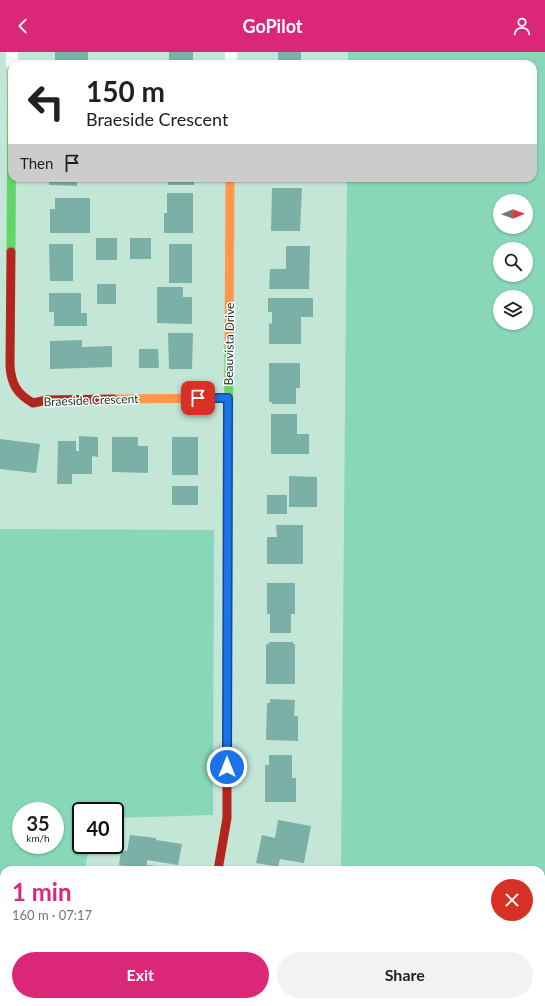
<!DOCTYPE html>
<meta charset="utf-8">
<style>
body{margin:0;font-family:Lato,sans-serif;background:#f2f2f2;color:#202124;height:100vh;display:flex;flex-direction:column;font-size:15px;white-space:nowrap}
*{box-sizing:border-box;margin:0}
p{font-size:13px;color:#757577}
.icon{flex:none;width:22px;height:22px;fill:none;stroke:currentColor;stroke-width:2;stroke-linecap:round;stroke-linejoin:round}
.map{position:relative;flex:1;overflow:hidden}
.side{position:absolute;left:0px;top:814px;width:545px;height:140px;display:flex;flex-direction:column;background:#fff;border-radius:12px 12px 0 0;box-shadow:0 1px 3px #0004}
.side>*{flex:none}
.hud{position:absolute;left:8px;top:8px;width:529px;height:122px;border-radius:12px;box-shadow:0 1px 3px #0004;background:#fff;color:#202124;overflow:hidden}
.needle{width:26px;rotate:89deg}
.fabs{position:absolute;left:493px;top:142px;display:grid;gap:8px}
.fabs a{display:grid;place-items:center;width:40px;height:40px;border-radius:50%;background:#fff;box-shadow:0 1px 3px #0004;font-size:20px}
.speed{position:absolute;left:12px;top:750px;display:flex;gap:8px;font-size:20px;font-weight:700;text-align:center}
.speed>*{display:grid;place-content:center;width:52px;height:52px;border-radius:50%;background:#fff;box-shadow:0 1px 3px #0004;line-height:1}
.speed small{font-size:10px;font-weight:400}
.speed .limit{border:2px solid #111;border-radius:6px;background:#fff;color:#111}
.pin{position:absolute;display:grid;place-items:center;width:34px;height:34px;color:#fff;margin:-17px;border-radius:8px;box-shadow:0 2px 6px #0006}
.me{position:absolute;width:44px;margin:-22px;rotate:0deg;stroke-linejoin:round;filter:drop-shadow(0 0 3px #0008)}
.turn{display:flex;align-items:center;gap:14px;height:84px;padding:0 12px;font-size:18px}
.turn .icon{width:52px;height:52px;stroke-width:2.5}
.turn b{display:block;font-size:28px;line-height:34px}
.then{display:flex;align-items:center;height:38px;padding:0 12px;background:#0003;gap:8px;font-size:15px}
.round{display:grid;place-items:center;flex:none;width:42px;height:42px;border-radius:21px;background:#f2f2f2}
.head{display:flex;align-items:center;justify-content:space-between;height:68px;padding:0 12px}
h1{font-size:24px;font-weight:700;line-height:30px;color:#db2777}
.action{display:flex;gap:8px;margin-top:auto;padding:8px 12px}
.action a{flex:1;height:46px;border-radius:24px;background:#db2777;color:#fff;font-size:16px;font-weight:700;line-height:46px;text-align:center}
.action a+a{background:#f2f2f2;color:#202124}
header{display:flex;justify-content:space-between;align-items:center;height:52px;padding:0 12px;background:#db2777;color:#fff;font-size:18px;font-weight:700}
.map>svg:first-child{display:block}
.green{fill:#87d7b8;fill-rule:evenodd}
.building{fill:#7bb0a7}
.lines{fill:none;stroke-linecap:round;stroke-linejoin:round}
.street{stroke:#f6fbf9;stroke-width:12}
.fast{stroke:#63d668;stroke-width:9}
.slow{stroke:#ff974d;stroke-width:9}
.jam{stroke:#b3261e;stroke-width:9}
.route-casing{stroke:#114b97;stroke-width:10}
.route{stroke:#1a73e8;stroke-width:7}
.labels{text-anchor:middle;dominant-baseline:central;stroke-width:3;stroke-linejoin:round;paint-order:stroke}
.street-label{font-size:12px;fill:#152e24;stroke:#fff}
</style>
<header><svg class="icon" aria-label="back" viewBox="0 0 24 24"><path d="M15 5l-7 7 7 7"/></svg>GoPilot<svg class="icon" aria-label="person" viewBox="0 0 24 24"><circle cx="12" cy="8" r="4"/><path d="M4 21q1-7 8-7t8 7"/></svg></header>
<div class="map">
<svg width="545" height="954" viewBox="0 0 545 954">
<rect width="100%" height="100%" fill="#c4e6d7"/>
<g class="green">
<path d="M348,0h197v954h-226l1,-4h221v-132h-200l6,-692h186v-114h-185zM500,149h26v26h-26zM500,197h26v26h-26zM500,245h26v26h-26z"/>
<path d="M0,477l214,1 -1,285 -98,3v-7h-34v34h8l-4,25h-81v132h58l-1,4h-61zM21,759h34v34h-34z"/>
</g>
<g class="building">
<path d="M55,0h33v10h-5v2h-32v-2h4z"/>
<rect x="169" y="0" width="24" height="12"/>
<rect x="278" y="0" width="23" height="12"/>
<path d="M49,126h28v8l-28,-1z"/>
<rect x="168" y="126" width="26" height="7"/>
<path d="M272,136h30l-2,43h-29z"/>
<path d="M167,141h26v40h-29v-20h3z"/>
<path d="M55,146h35v35h-40v-24h5z"/>
<rect x="96" y="186" width="21" height="22"/>
<rect x="130" y="186" width="21" height="21"/>
<path d="M49,192h24v37h-23z"/>
<rect x="169" y="192" width="23" height="39"/>
<path d="M286,194h24l-1,43h-40l1,-20h16z"/>
<rect x="97" y="232" width="19" height="20"/>
<path d="M157,235h26v10h9v27l-35,-1z"/>
<path d="M49,241h32v20h6v13h-33v-14h-5z"/>
<path d="M268,246h45v19h-12v27h-32v-21l3,1v-12h-4z"/>
<path d="M168,281h25l-1,36h-23z"/>
<path d="M82,288v7l30,-1v21l-62,2v-28z"/>
<path d="M139,297h19l1,19h-20z"/>
<path d="M269,311h31v25h-4v16h-24v-2h-3z"/>
<path d="M271,362h26v20h12v20h-38z"/>
<path d="M79,384l19,1v20l-6,-1v18h-20v10h-15l1,-43h18v10h3z"/>
<path d="M112,385h26v9h10v27l-36,-1z"/>
<rect x="172" y="385" width="26" height="38"/>
<path d="M0,387l40,5 -4,29 -36,-4z"/>
<path d="M289,424l28,1v30h-28z"/>
<rect x="172" y="434" width="26" height="19"/>
<rect x="267" y="443" width="20" height="19"/>
<path d="M276,473h27v39h-36v-27h10z"/>
<path d="M267,531h28v31h-4v19h-21v-19h-3z"/>
<path d="M269,590h24v2h2v40h-29v-40h3z"/>
<path d="M270,647l25,1 -1,16h4v25l-32,-1 1,-37h3z"/>
<path d="M269,703h23v23h4v24h-31v-37h4z"/>
<path d="M278,768l33,6 -7,37 -24,-4 -2,8 -22,-4 6,-28 13,3z"/>
<path d="M130,783l26,3v2l26,4 -4,21 -31,-5v5l11,1v4h-34v-4l-5,-1 2,-14h6z"/>
<path d="M105,950h20l17,4h-37z"/>
<path d="M236,950h36l-1,4h-36z"/>
</g>
<g class="lines">
<g class="street">
<path d="M12,12v-12"/>
<path d="M231,12v-12"/>
<path d="M192,954v-4"/>
</g>
<g class="fast">
<path d="M11,200l1,-182"/>
<path d="M227,696l2,-403"/>
</g>
<g class="slow">
<path d="M229,293l1,-167"/>
<path d="M113,347l115,-1"/>
</g>
<g class="jam">
<path d="M11,200l-1,113c1,19 7,29 23,38l14,-3 66,-1"/>
<path d="M218,818l9,-52v-70"/>
</g>
</g>
<g class="lines">
<g class="route-casing">
<path id="route" d="M198,346h30l-1,369"/>
</g>
<use href="#route" class="route"/>
</g>
<g class="labels">
<g class="street-label">
<text transform="translate(229 292) rotate(-89)">Beauvista Drive</text>
<text transform="translate(91 348) rotate(-2)">Braeside Crescent</text>
</g>
</g>
</svg>
<div class="fabs">
<a><svg class="needle" viewBox="-14 -14 28 28"><path d="M0-13l5 13h-10z" fill="#e53935"/><path d="M0 13l5-13h-10z" fill="#757577"/></svg></a>
<a><svg class="icon" aria-label="search" viewBox="0 0 24 24"><circle cx="10" cy="10" r="6"/><path d="M15 15l6 6"/></svg></a>
<a><svg class="icon" aria-label="layers" viewBox="0 0 24 24"><path d="M12 4l9 5-9 5-9-5zM3 14l9 5 9-5"/></svg></a>
</div>
<div class="speed"><div>35<small>km/h</small></div><div class="limit">40</div></div>
<div class="pin" style="left:198px;top:346px;background:#d93025"><svg class="icon" aria-label="arrive" viewBox="0 0 24 24"><path d="M6 21V4h12l-3 4 3 4H6"/></svg></div>
<svg class="me" style="left:227px;top:715px" viewBox="-20 -20 40 40"><circle r="17" fill="#1a73e8" stroke="#fff" stroke-width="3"/><path d="M0-11L8 9 0 5-8 9z" fill="#fff"/></svg>
<div class="hud">
<div class="turn"><svg class="icon" aria-label="left" viewBox="0 0 24 24"><path d="M17 20v-9H6M10 6l-5 5 5 5"/></svg><div><b>150 m</b>Braeside Crescent</div></div>
<div class="then">Then<svg class="icon" aria-label="arrive" viewBox="0 0 24 24"><path d="M6 21V4h12l-3 4 3 4H6"/></svg></div>
</div>
<section class="side">
<div class="head"><div><h1>1 min</h1><p>160 m · 07:17</p></div><a class="round" style="background:#d93025;color:#fff"><svg class="icon" aria-label="close" viewBox="0 0 24 24"><path d="M6 6l12 12M18 6L6 18"/></svg></a></div>
<div class="action"><a>Exit</a><a>Share</a></div>
</section>
</div>
